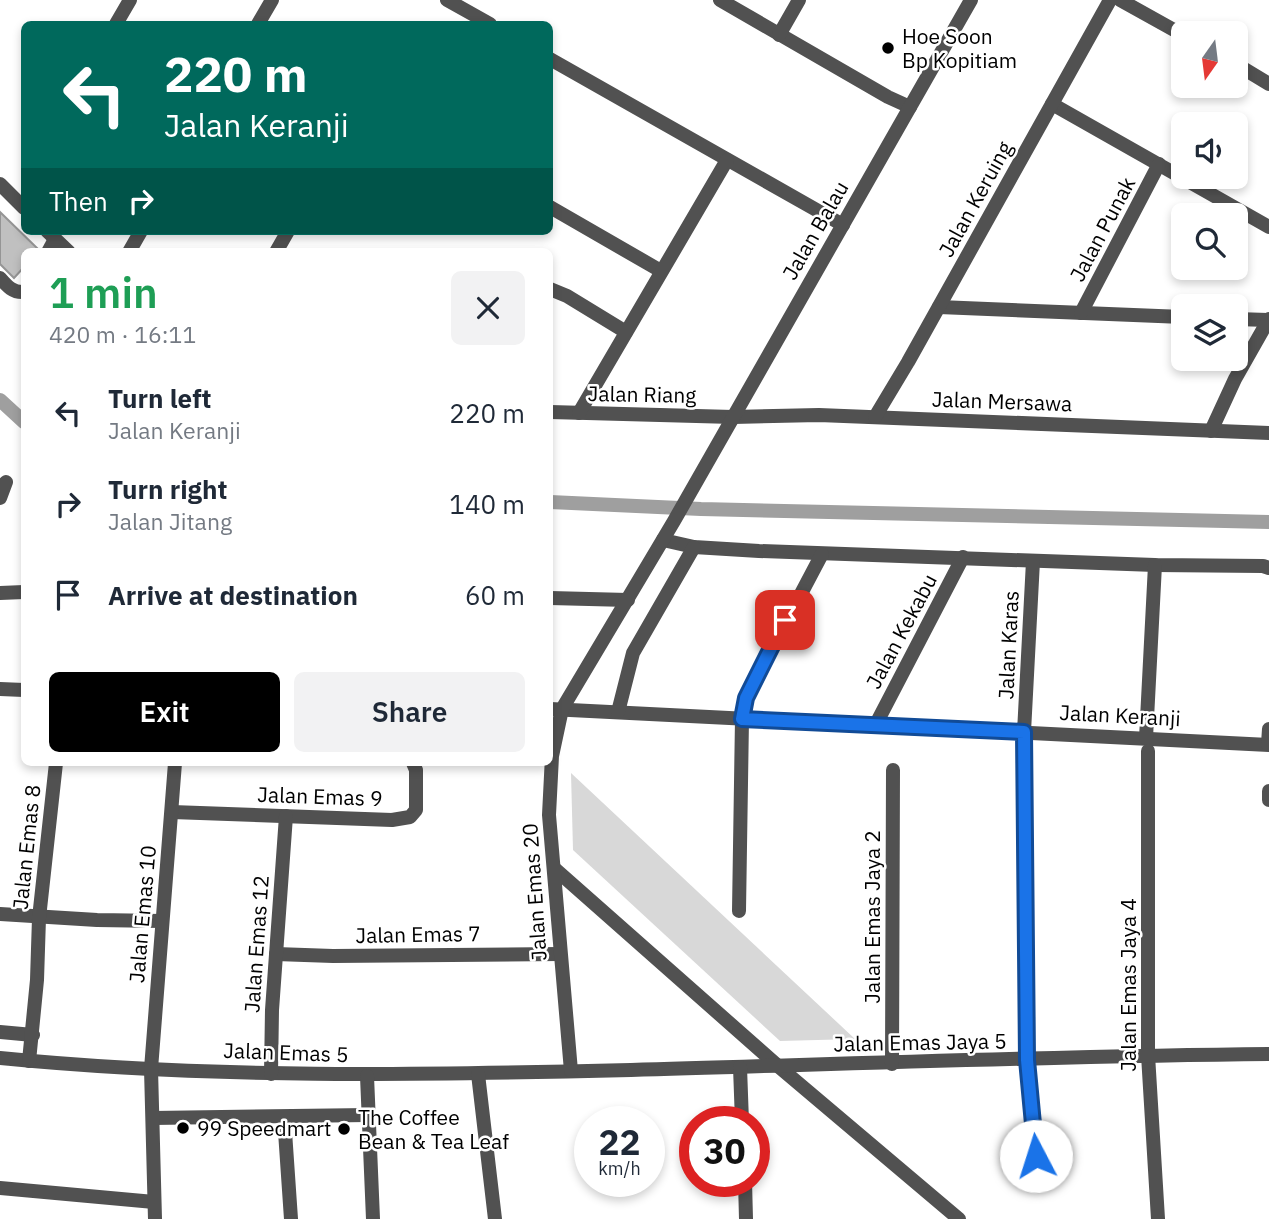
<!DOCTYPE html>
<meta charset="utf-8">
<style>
body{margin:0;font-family:"IBM Plex Sans",sans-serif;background:#f2f2f3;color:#1f2937;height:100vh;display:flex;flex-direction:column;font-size:26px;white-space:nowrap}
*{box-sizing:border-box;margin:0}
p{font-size:23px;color:#747a83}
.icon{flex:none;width:38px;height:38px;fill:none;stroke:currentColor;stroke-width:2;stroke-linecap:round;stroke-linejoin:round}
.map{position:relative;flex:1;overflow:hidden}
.details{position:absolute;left:21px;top:248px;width:532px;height:518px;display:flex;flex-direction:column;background:#fff;border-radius:10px;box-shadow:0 4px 10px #0003}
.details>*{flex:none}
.hud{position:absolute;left:21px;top:21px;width:532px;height:214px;border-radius:10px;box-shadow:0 4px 10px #0003;background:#00695c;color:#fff;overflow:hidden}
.needle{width:46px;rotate:194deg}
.fabs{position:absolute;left:1171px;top:21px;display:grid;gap:14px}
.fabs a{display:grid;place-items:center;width:77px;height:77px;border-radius:10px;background:#fff;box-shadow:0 4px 10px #0003;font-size:35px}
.speed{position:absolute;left:574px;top:1106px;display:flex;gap:14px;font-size:35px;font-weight:700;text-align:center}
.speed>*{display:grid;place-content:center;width:91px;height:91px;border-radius:50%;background:#fff;box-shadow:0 4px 10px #0003;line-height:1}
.speed small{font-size:18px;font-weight:400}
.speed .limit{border:10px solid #d22;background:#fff;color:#111}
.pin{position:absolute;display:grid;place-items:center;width:60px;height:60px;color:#fff;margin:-30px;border-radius:14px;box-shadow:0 4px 10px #0006}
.me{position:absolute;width:77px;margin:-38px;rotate:355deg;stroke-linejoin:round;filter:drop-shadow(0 0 5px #0008)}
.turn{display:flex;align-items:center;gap:24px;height:147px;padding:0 28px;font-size:32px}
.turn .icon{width:91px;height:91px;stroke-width:2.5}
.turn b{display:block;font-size:49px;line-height:60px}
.then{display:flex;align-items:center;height:66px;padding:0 28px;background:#0003;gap:14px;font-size:26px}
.round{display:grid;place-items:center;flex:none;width:74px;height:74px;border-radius:10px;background:#f2f2f3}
.summary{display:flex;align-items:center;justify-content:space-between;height:119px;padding:0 28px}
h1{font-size:42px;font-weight:600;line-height:52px;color:#1e9e55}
.button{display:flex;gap:14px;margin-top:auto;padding:14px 28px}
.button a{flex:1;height:80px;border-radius:10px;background:#000;color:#fff;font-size:28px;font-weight:600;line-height:80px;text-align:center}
.button a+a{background:#f2f2f3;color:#1f2937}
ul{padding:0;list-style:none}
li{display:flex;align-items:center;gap:21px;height:91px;padding:0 28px}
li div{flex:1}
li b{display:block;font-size:26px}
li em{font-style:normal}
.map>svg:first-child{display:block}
.green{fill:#d8d8d8}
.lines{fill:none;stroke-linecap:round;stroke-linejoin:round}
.canal{stroke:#9f9f9f;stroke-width:14}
.building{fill:#c0c0c0;stroke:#959595;stroke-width:2}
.minor{stroke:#515151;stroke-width:14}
.route-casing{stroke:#114b97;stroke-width:18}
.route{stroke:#1a73e8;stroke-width:12}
.poi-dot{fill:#000;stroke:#fff;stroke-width:2.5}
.labels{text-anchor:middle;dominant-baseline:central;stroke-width:5;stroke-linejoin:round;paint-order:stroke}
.poi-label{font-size:21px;fill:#000;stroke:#fff;text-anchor:start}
.street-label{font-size:21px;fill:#000;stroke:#fff}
</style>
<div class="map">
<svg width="1269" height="1219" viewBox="0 0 1269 1219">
<rect width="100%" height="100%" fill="#fff"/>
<path class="green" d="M571,773l284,266 -75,2 -207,-191z"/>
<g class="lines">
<g class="canal">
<path d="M0,400l24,22"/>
<path d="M550,502l151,7 568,13"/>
</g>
</g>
<path class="building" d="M0,212l39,38 -1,2h-14v15l-10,11 -14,-14z"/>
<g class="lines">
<g class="minor">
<path d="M447,0l43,24"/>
<path d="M720,0l168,97 22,10"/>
<path d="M1120,0l63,35"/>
<path d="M116,24l14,-24"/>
<path d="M258,24l14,-24"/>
<path d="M779,35l20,-35"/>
<path d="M550,59l293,166"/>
<path d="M1236,64l33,20"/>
<path d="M1052,104l217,123"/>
<path d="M0,184l24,24"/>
<path d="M550,207l111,64"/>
<path d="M47,231l22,21"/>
<path d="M48,252l7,-13"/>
<path d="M129,252l12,-21"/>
<path d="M276,252l12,-21"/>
<path d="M0,278c7,8 13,15 24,14"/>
<path d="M550,289l17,7 59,36"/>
<path d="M939,307l244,10"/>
<path d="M1081,313l78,-149"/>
<path d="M1236,319l32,1"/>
<path d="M550,412l183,5 86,-2 450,18"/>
<path d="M579,413l148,-253"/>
<path d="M875,417l33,-55 202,-362"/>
<path d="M1211,431l24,-52 34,-60"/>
<path d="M0,498l6,-16"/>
<path d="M663,540l31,7 65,4 396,14 108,1 6,2"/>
<path d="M1033,561l-9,171 3,328 11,120"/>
<path d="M0,593l24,-1"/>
<path d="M550,598l78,2"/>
<path d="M0,689l24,1"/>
<path d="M550,709l719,36"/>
<path d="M618,712l15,-59 61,-106"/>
<path d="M876,724l87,-167"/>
<path d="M1146,738l9,-173"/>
<path d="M1268,744l1,-15"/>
<path d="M1148,751v304l10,164"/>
<path d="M1269,791v9"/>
<path d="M172,812l220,8 18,-3 6,-7v-40l-3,-7"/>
<path d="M555,869l223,197 181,153"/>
<path d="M739,911l3,-192 4,-21 76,-144"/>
<path d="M0,914l97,6 65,1"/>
<path d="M276,954l57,2 227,-2"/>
<path d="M0,1032l33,3"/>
<path d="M0,1058c211,21 419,17 631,12 213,-6 425,-14 638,-16"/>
<path d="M29,1061l8,-81 2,-62 17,-155"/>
<path d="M892,1064l1,-294"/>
<path d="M740,1067l2,55"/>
<path d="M571,1071l-22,-256 3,-59 10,-47 112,-188 297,-521"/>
<path d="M271,1074l1,-64 14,-194"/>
<path d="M478,1074l17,145"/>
<path d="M367,1076l6,143"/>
<path d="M284,1117l7,102"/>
<path d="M153,1118l215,-3"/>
<path d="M745,1181l1,38"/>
<path d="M0,1188l154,14"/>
<path d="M155,1219l-4,-150 24,-306"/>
</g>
</g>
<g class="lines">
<g class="route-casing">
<path id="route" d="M785,620l-39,78 -4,21 282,13 3,328 9,96"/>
</g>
<use href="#route" class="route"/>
</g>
<g class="poi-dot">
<circle cx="888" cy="48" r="7"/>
<circle cx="183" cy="1128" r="7"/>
<circle cx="344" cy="1129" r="7"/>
</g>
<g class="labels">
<g class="poi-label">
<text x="902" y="36">Hoe Soon<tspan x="902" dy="24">Bp Kopitiam</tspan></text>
<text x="358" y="1117">The Coffee<tspan x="358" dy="24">Bean &amp; Tea Leaf</tspan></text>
<text x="197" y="1128">99 Speedmart</text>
</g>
<g class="street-label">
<text transform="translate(975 199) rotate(-61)">Jalan Keruing</text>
<text transform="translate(1102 229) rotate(-62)">Jalan Punak</text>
<text transform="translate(815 230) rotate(-60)">Jalan Balau</text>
<text transform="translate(642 394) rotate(1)">Jalan Riang</text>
<text transform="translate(1002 401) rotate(2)">Jalan Mersawa</text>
<text transform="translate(901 631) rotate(-62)">Jalan Kekabu</text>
<text transform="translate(1008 645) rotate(-87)">Jalan Karas</text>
<text transform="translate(1120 715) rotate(3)">Jalan Keranji</text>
<text transform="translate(320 796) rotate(2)">Jalan Emas 9</text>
<text transform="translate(26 847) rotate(-84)">Jalan Emas 8</text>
<text transform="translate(534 892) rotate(-94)">Jalan Emas 20</text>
<text transform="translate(142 914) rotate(-85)">Jalan Emas 10</text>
<text transform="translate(872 917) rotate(-90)">Jalan Emas Jaya 2</text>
<text transform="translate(418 934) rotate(-1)">Jalan Emas 7</text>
<text transform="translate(256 944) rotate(-86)">Jalan Emas 12</text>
<text transform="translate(1128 985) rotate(-90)">Jalan Emas Jaya 4</text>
<text transform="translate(920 1042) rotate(-1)">Jalan Emas Jaya 5</text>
<text transform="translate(286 1052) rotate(2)">Jalan Emas 5</text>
</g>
</g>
</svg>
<div class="fabs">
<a><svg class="needle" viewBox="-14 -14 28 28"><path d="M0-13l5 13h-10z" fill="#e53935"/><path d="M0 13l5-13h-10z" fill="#747a83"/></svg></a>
<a><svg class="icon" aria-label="sound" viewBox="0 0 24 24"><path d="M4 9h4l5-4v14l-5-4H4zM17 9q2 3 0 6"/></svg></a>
<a><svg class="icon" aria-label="search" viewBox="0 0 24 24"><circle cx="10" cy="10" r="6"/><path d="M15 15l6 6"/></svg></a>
<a><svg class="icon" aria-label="layers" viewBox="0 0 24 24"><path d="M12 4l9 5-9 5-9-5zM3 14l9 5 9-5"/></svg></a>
</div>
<div class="speed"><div>22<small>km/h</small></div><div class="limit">30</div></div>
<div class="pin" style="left:785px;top:620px;background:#d93025"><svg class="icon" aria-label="arrive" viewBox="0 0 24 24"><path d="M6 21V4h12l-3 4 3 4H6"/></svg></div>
<svg class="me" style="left:1036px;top:1156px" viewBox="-20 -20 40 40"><circle r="19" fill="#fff"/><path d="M0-13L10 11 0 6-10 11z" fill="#1a73e8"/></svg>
<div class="hud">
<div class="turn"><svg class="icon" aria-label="left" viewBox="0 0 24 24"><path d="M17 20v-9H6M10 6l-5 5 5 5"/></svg><div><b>220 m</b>Jalan Keranji</div></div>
<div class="then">Then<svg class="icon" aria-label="right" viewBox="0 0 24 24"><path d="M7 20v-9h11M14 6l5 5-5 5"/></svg></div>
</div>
<section class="details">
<div class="summary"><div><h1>1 min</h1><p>420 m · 16:11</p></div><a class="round"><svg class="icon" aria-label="close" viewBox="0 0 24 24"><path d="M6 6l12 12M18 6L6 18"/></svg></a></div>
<ul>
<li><svg class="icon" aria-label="left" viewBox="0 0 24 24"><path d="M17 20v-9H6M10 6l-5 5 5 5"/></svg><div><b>Turn left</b><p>Jalan Keranji</p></div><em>220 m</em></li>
<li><svg class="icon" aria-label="right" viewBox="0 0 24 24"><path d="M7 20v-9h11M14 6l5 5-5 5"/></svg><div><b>Turn right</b><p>Jalan Jitang</p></div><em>140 m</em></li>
<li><svg class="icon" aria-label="arrive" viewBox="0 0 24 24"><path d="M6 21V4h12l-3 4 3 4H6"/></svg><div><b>Arrive at destination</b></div><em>60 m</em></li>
</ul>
<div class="button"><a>Exit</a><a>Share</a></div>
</section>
</div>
